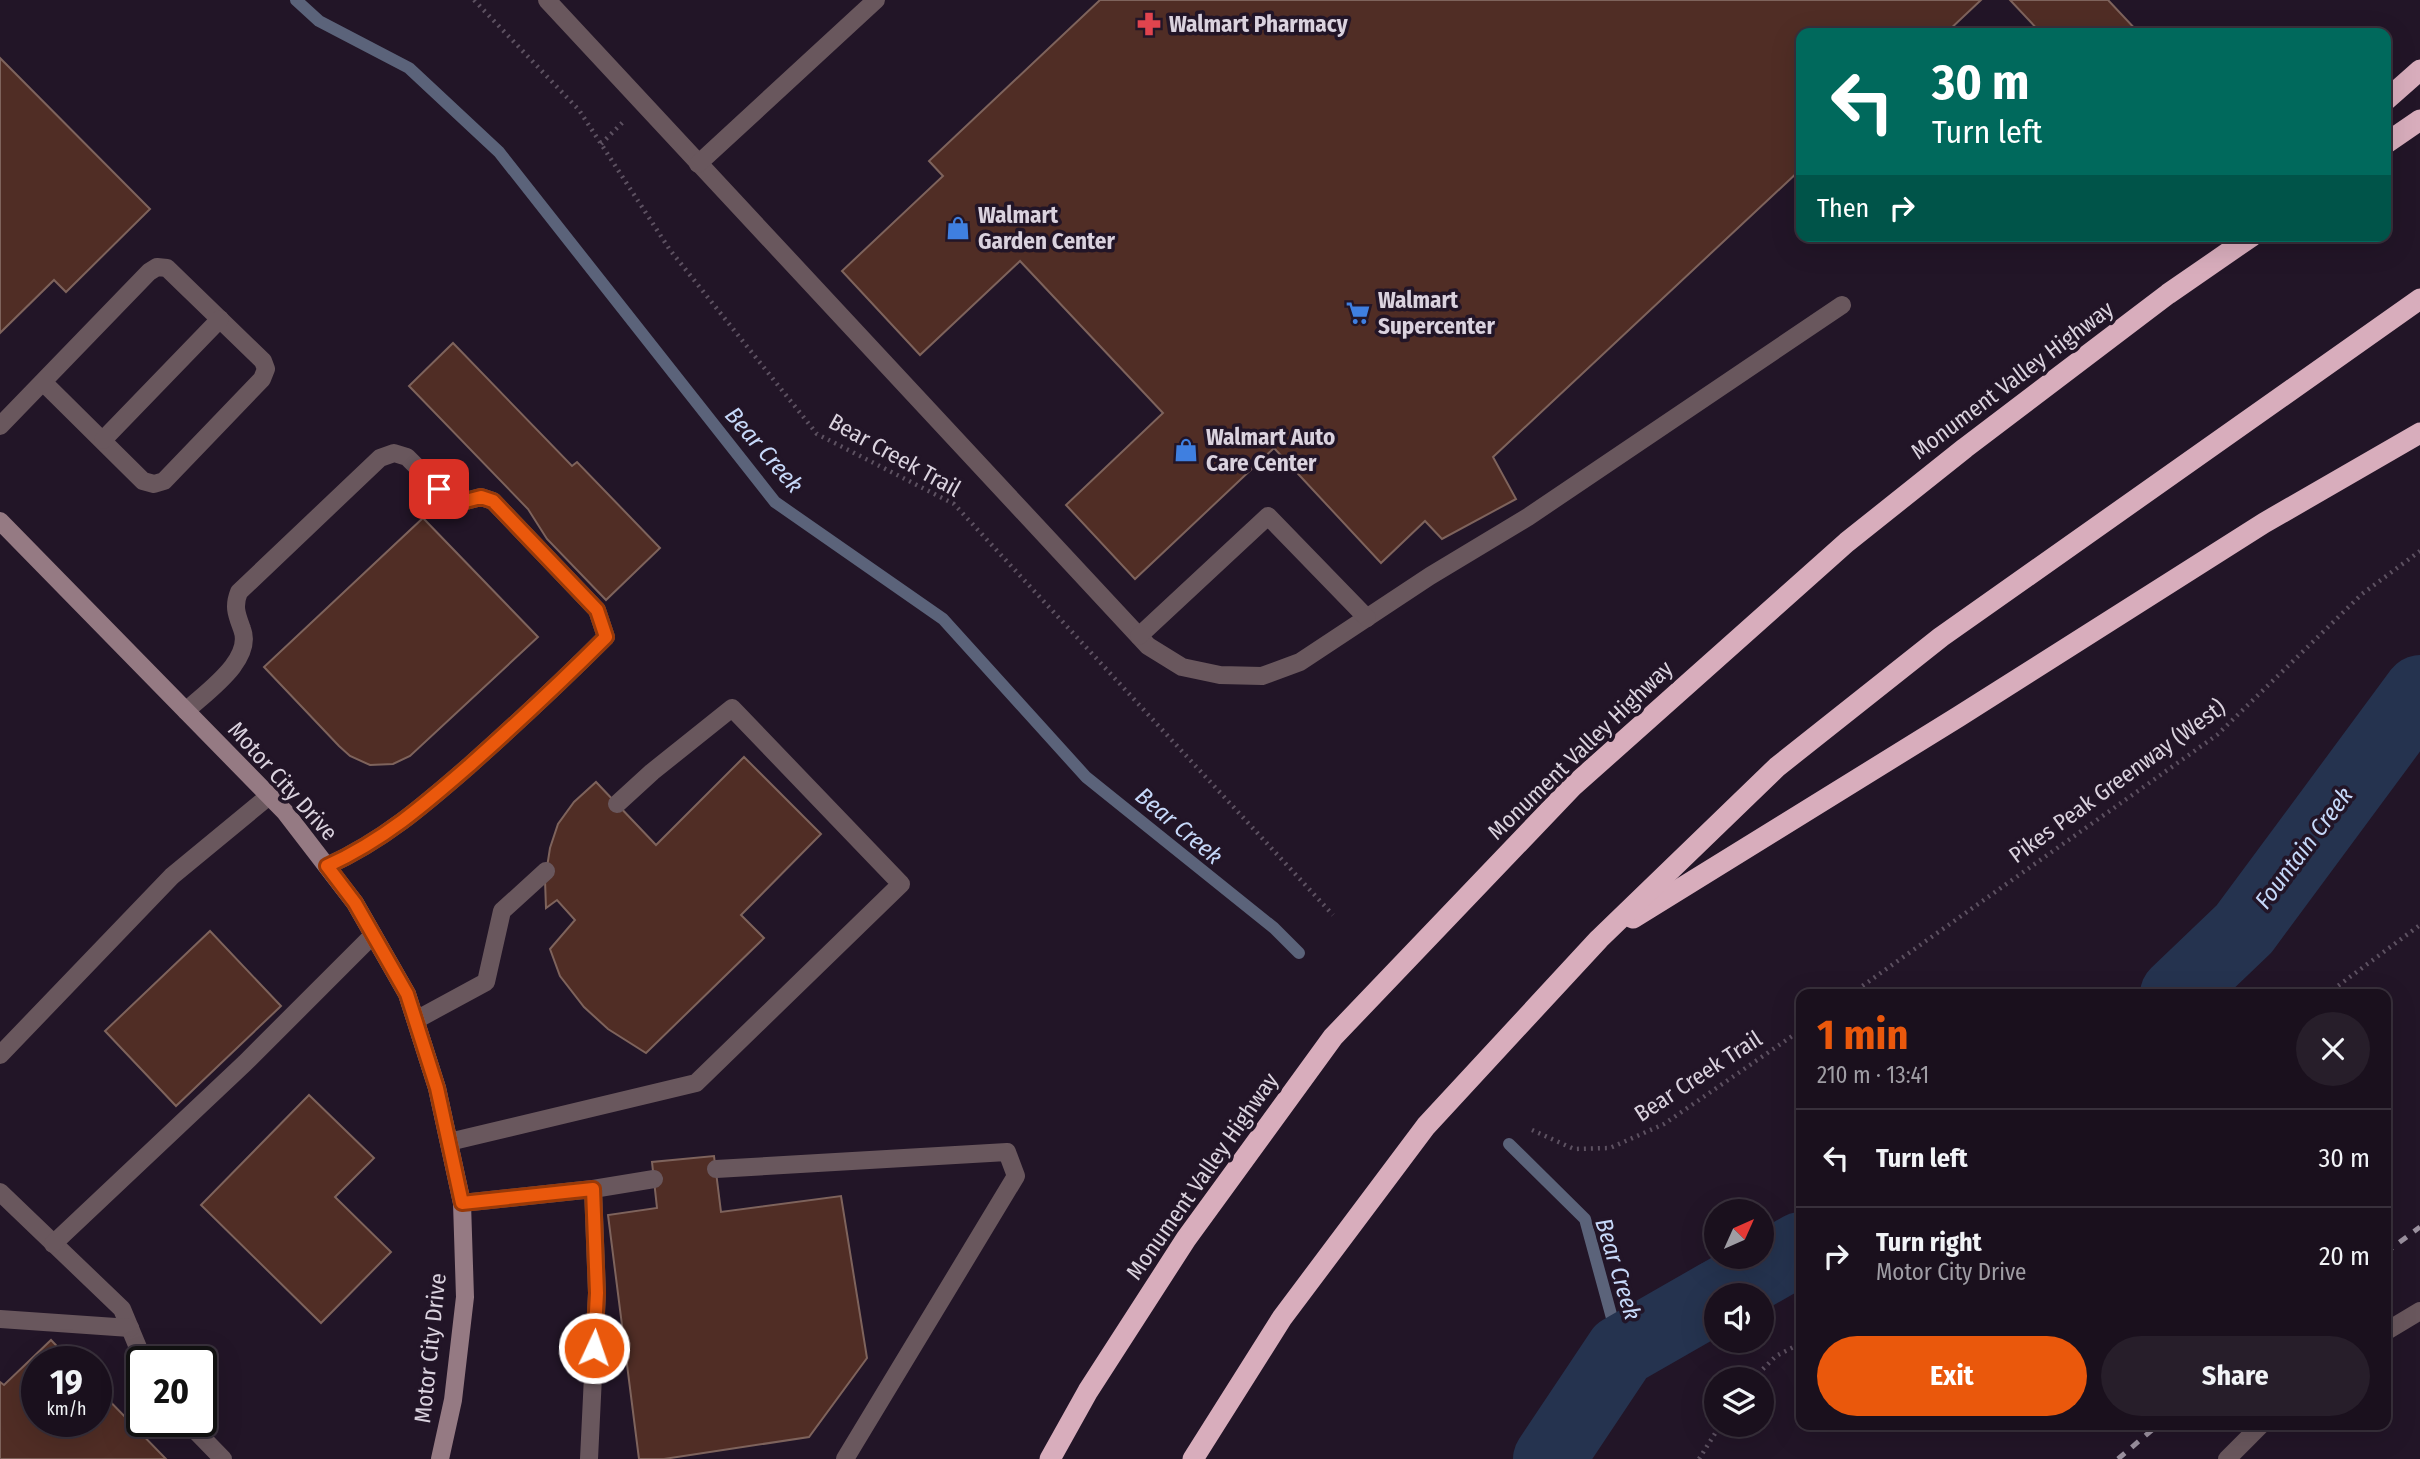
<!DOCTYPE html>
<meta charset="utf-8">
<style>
body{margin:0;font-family:"Fira Sans Condensed",sans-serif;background:#271e2a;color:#f1f3f6;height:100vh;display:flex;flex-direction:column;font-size:26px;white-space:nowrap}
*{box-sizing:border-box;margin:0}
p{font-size:23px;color:#9f9da4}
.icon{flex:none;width:38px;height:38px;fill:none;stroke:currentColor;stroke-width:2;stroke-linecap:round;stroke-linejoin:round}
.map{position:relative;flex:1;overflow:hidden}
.side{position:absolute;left:1796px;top:989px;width:595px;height:441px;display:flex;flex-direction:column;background:#1a101d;border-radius:14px;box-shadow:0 7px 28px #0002,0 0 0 2px #38303b}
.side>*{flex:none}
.banner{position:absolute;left:1796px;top:28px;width:595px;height:214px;border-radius:14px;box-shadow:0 7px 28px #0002,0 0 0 2px #38303b;background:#00695c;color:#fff;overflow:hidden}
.needle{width:46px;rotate:45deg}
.controls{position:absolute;left:1704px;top:1199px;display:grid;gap:14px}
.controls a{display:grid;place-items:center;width:70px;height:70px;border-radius:50%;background:#1a101d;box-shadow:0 7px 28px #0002,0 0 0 2px #38303b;font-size:35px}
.speed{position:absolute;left:21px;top:1346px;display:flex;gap:14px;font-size:35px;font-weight:700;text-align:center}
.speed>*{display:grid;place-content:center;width:91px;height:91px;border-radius:50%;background:#1a101d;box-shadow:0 7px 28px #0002,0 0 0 2px #38303b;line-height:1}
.speed small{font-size:18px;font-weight:400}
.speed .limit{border:4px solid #111;border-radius:10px;background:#fff;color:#111}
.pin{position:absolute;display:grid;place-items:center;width:60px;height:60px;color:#fff;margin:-30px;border-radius:14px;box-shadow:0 4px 10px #0006}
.me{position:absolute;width:77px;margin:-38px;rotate:3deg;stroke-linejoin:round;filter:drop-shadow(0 0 5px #0008)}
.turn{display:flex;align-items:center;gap:24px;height:147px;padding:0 21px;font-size:32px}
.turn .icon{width:91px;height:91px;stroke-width:2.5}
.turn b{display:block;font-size:49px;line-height:60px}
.then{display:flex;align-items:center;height:66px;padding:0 21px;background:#0003;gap:14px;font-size:26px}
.round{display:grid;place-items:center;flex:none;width:74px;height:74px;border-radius:37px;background:#271e2a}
.headline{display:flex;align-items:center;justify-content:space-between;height:119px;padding:0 21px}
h1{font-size:42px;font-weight:700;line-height:52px;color:#ea580c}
.primary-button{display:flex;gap:14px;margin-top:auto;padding:14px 21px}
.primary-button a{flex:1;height:80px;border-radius:42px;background:#ea580c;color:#fff;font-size:28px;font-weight:700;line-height:80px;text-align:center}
.primary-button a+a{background:#271e2a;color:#f1f3f6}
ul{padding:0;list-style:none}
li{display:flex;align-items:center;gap:21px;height:98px;padding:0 21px;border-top:2px solid #38303b}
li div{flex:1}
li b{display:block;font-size:26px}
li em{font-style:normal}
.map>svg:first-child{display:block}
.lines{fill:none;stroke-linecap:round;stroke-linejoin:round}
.stream{stroke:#5b637a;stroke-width:12}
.river{stroke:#25334f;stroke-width:72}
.building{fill:#502d25;stroke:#7e635c;stroke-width:2}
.path{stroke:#5d5161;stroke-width:4.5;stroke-dasharray:2 5;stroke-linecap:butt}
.lane{stroke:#69575d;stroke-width:18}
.secondary{stroke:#957a83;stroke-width:18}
.highway{stroke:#d8adbc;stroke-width:21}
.rail{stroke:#9b919f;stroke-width:5;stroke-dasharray:9 9;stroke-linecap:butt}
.route-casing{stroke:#983908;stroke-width:18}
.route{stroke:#ea580c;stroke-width:12}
.labels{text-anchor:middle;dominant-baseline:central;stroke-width:7;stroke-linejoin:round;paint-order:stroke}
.poi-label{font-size:23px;font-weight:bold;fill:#dad2de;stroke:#221527;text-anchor:start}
.street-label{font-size:23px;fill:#dad2de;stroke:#221527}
.water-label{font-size:24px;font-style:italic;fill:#c6d8f9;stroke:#221527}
</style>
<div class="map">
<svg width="2420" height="1459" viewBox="0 0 2420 1459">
<rect width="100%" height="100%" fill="#221527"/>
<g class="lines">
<g class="stream">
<path d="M296,0l23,21 90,47 90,84 276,350 168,117 143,158 188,151 25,25"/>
<path d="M1509,1144l76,75 36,132"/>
</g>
<g class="river">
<path d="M2176,994l68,-65 176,-238"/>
<path d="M1719,1295l82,-47"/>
<path d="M1549,1459l72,-108 96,-55"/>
</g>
</g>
<g class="building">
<path d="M1100,0h881l-35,33h-145v136l-308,288 23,42 -74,40 -17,-18 -44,42 -107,-115 -139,131 -69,-74 97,-92 -143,-152 -100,94 -78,-84 101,-95 -14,-15z"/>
<path d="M2010,0h98l31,33h-98z"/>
<path d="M0,58l150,151 -84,83 -12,-12 -54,53z"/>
<path d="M453,343l119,123 5,-4 83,86 -54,52 -59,-61 -19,-30 -119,-123z"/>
<path d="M423,518l115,119 -128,119 -17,8 -23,1 -20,-9 -11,-10 -75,-79z"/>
<path d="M744,757l77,77 -80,81 23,23 -118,115 -38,-24 -24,-22 -24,-31 -10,-27 25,-29 -18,-20 -11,8 -1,-28 5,-32 8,-24 16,-22 22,-20 60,63z"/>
<path d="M210,931l71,75 -105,100 -71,-75z"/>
<path d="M309,1095l65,63 -39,39 56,55 -70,71 -120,-118z"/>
<path d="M714,1156l7,56 120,-16 26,162 -58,79 -145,22h-25l-31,-244 49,-7 -5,-46z"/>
<path d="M51,1340l21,22h-35v59h59v-34l70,72h-166v-77l4,3z"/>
</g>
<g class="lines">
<g class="path">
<path d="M474,0l105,110 91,140 147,184 137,70 379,411"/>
<path d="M601,144l22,-22"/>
<path d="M1851,994l366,-259 145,-141 58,-43"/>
<path d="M2327,994l93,-69"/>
<path d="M1532,1130l42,19 36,-1 54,-24 137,-94"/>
<path d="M1753,1379l23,-23 25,-13"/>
<path d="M1699,1459l22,-35"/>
</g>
<g class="lane">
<path d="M547,0l601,646 34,21 38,8 42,1 38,-14 130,-86 98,-59 314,-212"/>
<path d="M698,164l178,-164"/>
<path d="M0,426l149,-154 8,-5 10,1 96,93 3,8 -4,10 -98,102 -10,3 -11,-3 -100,-99"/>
<path d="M103,440l117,-121"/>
<path d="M1139,636l129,-120 99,102"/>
<path d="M186,711c20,-19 68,-51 56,-82 -5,-14 -9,-22 -3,-37l141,-134 14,-5 13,4 47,47 27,-7 12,4 104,109 9,27c-44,44 -89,86 -136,128 -46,40 -86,75 -143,101"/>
<path d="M416,1020l70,-38 16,-71 44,-40"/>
<path d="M0,1055l172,-179 97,-80"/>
<path d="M449,1142l247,-59 205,-199 -169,-176 -80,64 -35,32"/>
<path d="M716,1169l291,-17 9,24 -171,283"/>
<path d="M0,1192l122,117 22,53"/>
<path d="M462,1203l131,-14 61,-10"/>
<path d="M53,1244l192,-181 128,-128"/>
<path d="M0,1319l130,9"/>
<path d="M2385,1332l35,-21"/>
<path d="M186,1421l37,38"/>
<path d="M589,1459l8,-166 -4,-104"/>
<path d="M2227,1459l35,-35"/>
</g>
<path class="secondary" d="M0,521l285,291 70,91 52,91 30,94 25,115 3,94 -12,103 -13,59"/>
<g class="highway">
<path d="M2385,101l35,-31"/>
<path d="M2385,144l35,-24"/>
<path d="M1633,918l325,-201 306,-194 156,-90"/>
<path d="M1050,1459l38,-68 98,-152 147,-202 239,-250 275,-245 118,-94 203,-154 84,-58"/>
<path d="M1193,1459l89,-141 144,-192 173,-187 178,-172 164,-130 479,-338"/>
</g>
<g class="rail">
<path d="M2385,1253l35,-26"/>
<path d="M2118,1459l41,-35"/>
</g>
</g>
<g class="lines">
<g class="route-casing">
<path id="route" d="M439,489l15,15 27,-7 12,4 104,109 9,27c-44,44 -89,86 -136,128 -46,40 -86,75 -143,101l28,37 52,91 30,94 25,115 131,-14 4,104 -3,55"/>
</g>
<use href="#route" class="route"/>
</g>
<defs>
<g id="pharmacy-bare" transform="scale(1.89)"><path d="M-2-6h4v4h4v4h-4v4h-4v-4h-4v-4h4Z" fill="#e0444e" stroke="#221527" stroke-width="2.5" paint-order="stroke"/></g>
<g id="shop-bare" transform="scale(1.89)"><path d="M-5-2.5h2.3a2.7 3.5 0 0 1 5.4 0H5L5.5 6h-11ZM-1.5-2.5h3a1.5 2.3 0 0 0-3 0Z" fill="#3f7fe0" stroke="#221527" stroke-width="2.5" paint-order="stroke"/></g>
<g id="supermarket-bare" transform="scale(1.89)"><path d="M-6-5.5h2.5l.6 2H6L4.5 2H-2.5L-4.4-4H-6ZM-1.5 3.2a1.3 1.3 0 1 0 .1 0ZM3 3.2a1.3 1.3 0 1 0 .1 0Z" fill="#3f7fe0" stroke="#221527" stroke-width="2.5" paint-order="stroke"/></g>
</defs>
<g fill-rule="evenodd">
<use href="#pharmacy-bare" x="1149" y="24"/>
<use href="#shop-bare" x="958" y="228"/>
<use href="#supermarket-bare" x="1358" y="313"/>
<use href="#shop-bare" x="1186" y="450"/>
</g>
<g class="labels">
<g class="poi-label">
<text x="1169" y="24">Walmart Pharmacy</text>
<text x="978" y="215">Walmart<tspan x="978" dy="26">Garden Center</tspan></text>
<text x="1378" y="300">Walmart<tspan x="1378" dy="26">Supercenter</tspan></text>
<text x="1206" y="437">Walmart Auto<tspan x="1206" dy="26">Care Center</tspan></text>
</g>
<g class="street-label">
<text transform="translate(2012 380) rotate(-37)">Monument Valley Highway</text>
<text transform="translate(895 455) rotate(29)">Bear Creek Trail</text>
<text transform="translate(1580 750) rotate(-44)">Monument Valley Highway</text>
<text transform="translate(283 781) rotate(48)">Motor City Drive</text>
<text transform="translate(2117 781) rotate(-36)">Pikes Peak Greenway (West)</text>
<text transform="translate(1698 1076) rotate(-33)">Bear Creek Trail</text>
<text transform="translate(1202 1176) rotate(-55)">Monument Valley Highway</text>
<text transform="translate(430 1348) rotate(-84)">Motor City Drive</text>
</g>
<g class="water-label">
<text transform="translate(764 450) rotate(49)">Bear Creek</text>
<text transform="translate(1179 826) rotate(40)">Bear Creek</text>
<text transform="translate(2304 848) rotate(-53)">Fountain Creek</text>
<text transform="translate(1618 1269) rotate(73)">Bear Creek</text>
</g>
</g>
</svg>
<div class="controls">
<a><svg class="needle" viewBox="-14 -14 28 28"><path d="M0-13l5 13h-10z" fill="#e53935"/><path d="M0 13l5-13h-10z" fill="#9f9da4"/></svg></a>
<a><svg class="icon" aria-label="sound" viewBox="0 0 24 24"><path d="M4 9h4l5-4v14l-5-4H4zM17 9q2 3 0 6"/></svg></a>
<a><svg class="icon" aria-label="layers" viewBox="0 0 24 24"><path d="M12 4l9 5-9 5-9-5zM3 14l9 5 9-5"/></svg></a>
</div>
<div class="speed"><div>19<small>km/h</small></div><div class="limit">20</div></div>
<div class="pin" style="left:439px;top:489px;background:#d93025"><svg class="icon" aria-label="arrive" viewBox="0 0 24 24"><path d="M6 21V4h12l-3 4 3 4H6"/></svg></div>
<svg class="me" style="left:594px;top:1348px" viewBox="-20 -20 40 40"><circle r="17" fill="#ea580c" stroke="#fff" stroke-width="3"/><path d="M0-11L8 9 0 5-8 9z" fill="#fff"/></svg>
<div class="banner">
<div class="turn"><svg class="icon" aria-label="left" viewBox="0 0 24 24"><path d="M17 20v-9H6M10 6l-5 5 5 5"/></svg><div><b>30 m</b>Turn left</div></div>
<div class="then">Then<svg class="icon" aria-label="right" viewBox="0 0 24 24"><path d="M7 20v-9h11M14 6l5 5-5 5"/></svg></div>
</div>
<section class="side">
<div class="headline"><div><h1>1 min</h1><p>210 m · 13:41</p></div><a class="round"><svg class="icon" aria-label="close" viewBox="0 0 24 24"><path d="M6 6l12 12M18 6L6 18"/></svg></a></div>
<ul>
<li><svg class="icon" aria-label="left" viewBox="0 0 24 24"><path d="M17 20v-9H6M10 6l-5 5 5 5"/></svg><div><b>Turn left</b></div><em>30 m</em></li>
<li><svg class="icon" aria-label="right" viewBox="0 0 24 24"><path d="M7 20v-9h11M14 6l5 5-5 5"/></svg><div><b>Turn right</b><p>Motor City Drive</p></div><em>20 m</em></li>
</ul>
<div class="primary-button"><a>Exit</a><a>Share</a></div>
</section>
</div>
